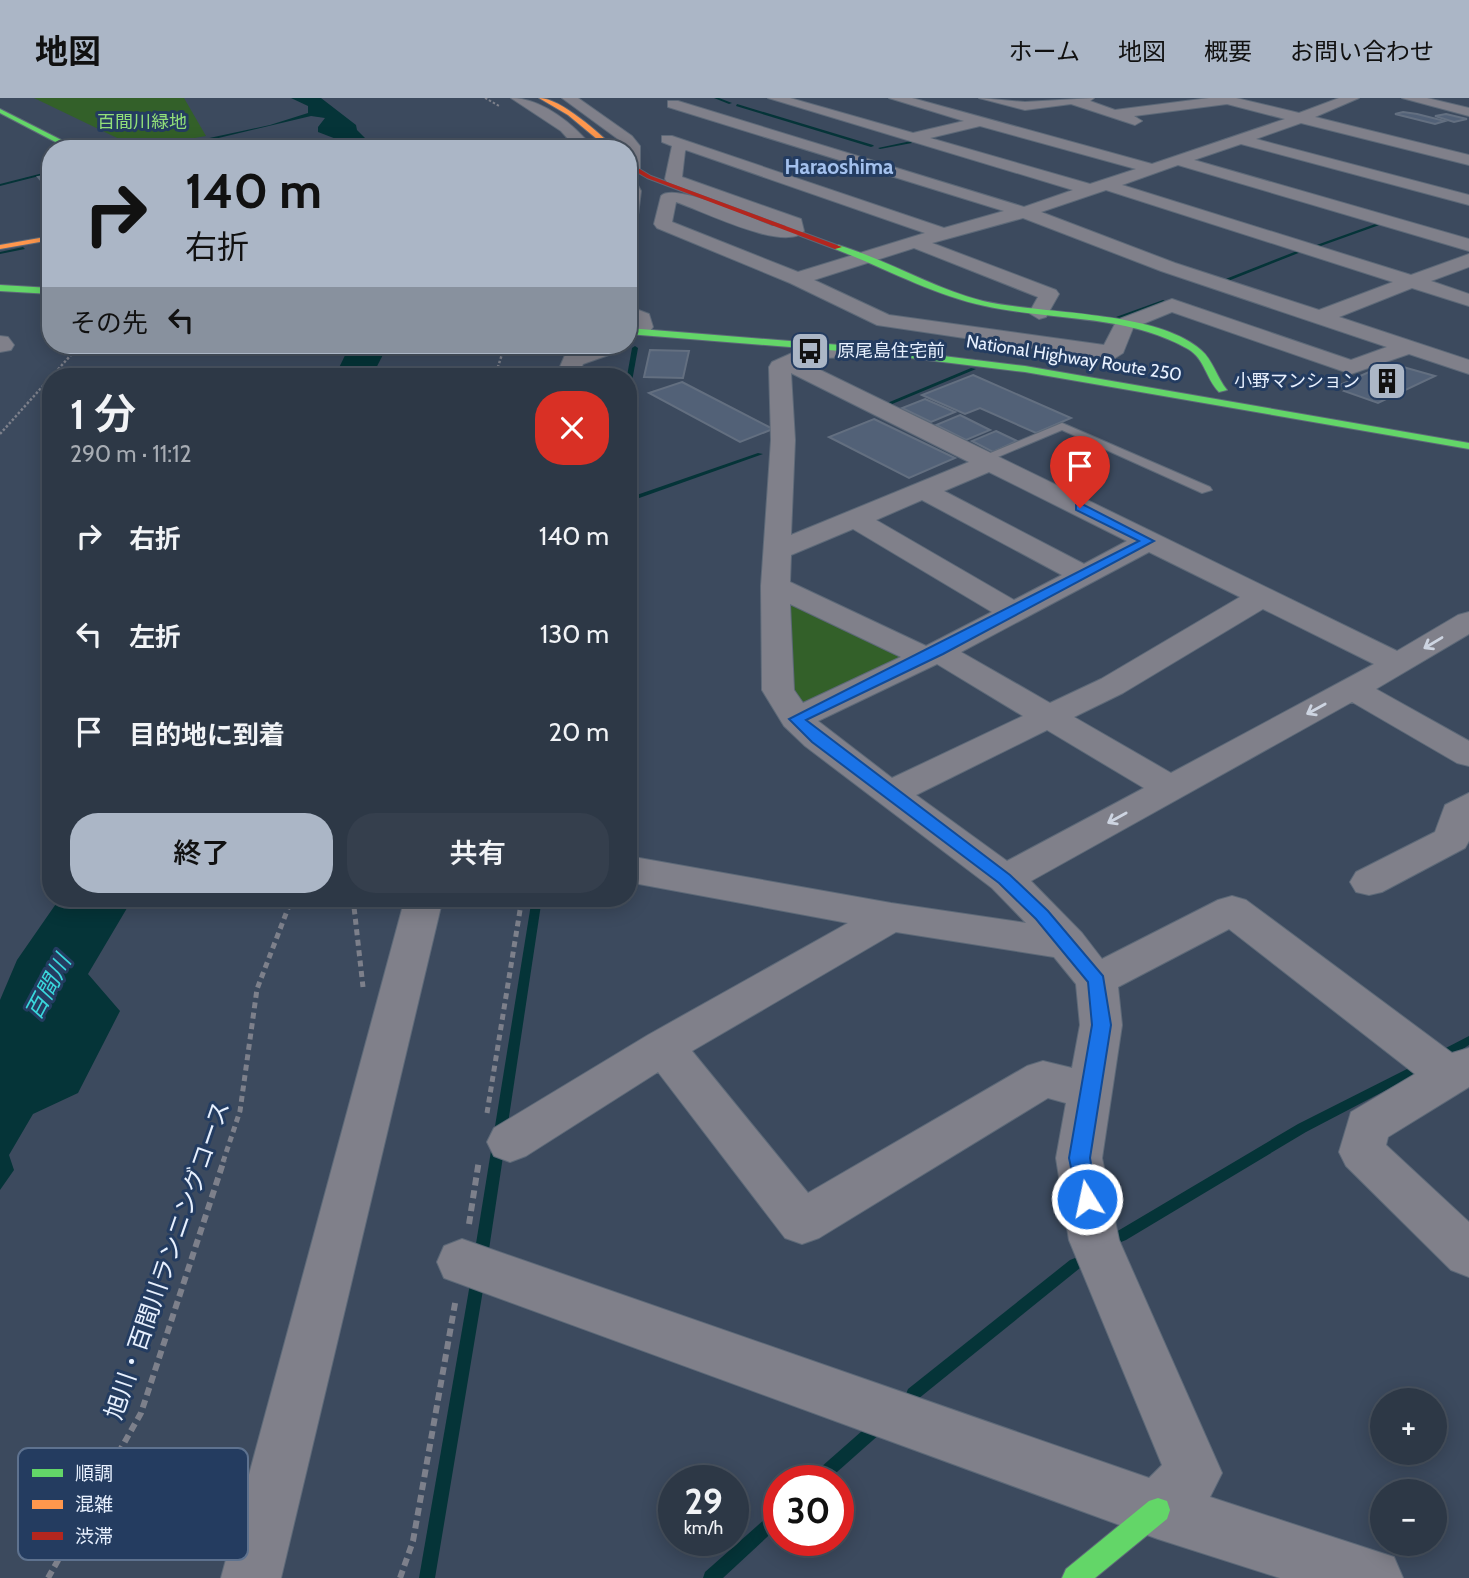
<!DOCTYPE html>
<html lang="ja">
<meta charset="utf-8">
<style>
body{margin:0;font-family:Cabin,"Noto Sans JP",sans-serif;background:#353f4d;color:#f1f3f6;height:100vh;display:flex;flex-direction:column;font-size:26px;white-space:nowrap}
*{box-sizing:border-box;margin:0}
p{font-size:23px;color:#a7acb3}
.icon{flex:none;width:38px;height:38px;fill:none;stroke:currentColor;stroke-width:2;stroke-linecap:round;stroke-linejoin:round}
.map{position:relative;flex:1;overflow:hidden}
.drawer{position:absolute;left:42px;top:270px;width:595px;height:539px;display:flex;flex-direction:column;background:#2d3846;border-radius:28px;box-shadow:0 4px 18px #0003,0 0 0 2px #48525f}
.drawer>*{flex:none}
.hud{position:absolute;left:42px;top:42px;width:595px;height:214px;border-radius:28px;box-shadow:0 4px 18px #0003,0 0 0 2px #48525f;background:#abb6c6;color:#111;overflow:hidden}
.tools{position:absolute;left:1370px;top:1290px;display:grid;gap:14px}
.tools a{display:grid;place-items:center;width:77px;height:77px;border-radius:50%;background:#2d3846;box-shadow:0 4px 18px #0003,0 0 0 2px #48525f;font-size:35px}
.speed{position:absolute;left:658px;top:1367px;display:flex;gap:14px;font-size:35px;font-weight:700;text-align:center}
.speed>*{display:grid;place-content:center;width:91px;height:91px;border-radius:50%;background:#2d3846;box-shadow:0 4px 18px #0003,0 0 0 2px #48525f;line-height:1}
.speed small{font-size:18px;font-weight:400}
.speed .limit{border:10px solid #d22;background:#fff;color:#111}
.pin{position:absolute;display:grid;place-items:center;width:60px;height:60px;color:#fff;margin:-72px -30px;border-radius:50% 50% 50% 0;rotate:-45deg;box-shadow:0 0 7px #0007}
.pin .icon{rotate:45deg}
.me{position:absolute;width:77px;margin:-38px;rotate:350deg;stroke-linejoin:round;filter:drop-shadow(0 0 5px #0008)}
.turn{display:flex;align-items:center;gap:24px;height:147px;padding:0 28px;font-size:32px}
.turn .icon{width:91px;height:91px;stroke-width:2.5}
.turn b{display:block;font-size:49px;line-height:60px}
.then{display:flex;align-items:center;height:66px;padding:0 28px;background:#0003;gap:14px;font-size:26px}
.round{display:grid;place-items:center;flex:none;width:74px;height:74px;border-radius:28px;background:#353f4d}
.headline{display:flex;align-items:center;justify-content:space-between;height:119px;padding:0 28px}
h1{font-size:42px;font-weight:600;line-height:52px}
.button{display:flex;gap:14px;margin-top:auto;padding:14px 28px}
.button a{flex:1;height:80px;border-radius:28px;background:#abb6c6;color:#111;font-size:28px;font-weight:600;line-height:80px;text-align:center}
.button a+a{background:#353f4d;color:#f1f3f6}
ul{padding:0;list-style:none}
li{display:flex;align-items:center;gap:21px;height:98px;padding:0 28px}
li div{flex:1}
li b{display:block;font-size:26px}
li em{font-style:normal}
header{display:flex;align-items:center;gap:42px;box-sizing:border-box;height:98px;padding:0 35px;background:#abb6c6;color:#111}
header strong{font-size:33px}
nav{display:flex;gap:38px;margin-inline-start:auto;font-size:24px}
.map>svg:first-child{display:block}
.green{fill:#336029}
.water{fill:#053438}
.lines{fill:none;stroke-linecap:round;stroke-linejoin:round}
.stream{fill:#053438;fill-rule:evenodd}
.building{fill:#526177;stroke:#636f80;stroke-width:2}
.lane-casing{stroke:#5d6978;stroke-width:2}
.street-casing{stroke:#5d6978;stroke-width:2}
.fast-casing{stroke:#5d6978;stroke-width:2}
.slow-casing{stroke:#5d6978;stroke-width:2}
.jam-casing{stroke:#5d6978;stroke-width:2}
.path-far3{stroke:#7d808b;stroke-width:2;stroke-dasharray:2.5 2;stroke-linecap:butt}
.path-far2{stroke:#7d808b;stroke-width:2.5;stroke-dasharray:2.5 2;stroke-linecap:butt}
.path-far1{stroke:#7d808b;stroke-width:5;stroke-dasharray:6 4.5;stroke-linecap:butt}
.path{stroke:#7d808b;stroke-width:6;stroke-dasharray:8 5;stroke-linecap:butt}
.lane{fill:#80808a;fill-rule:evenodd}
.street{fill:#80808a;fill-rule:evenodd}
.fast{fill:#63d668;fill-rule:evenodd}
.slow{fill:#ff974d;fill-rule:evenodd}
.jam{fill:#b3261e;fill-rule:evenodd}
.oneway{stroke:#cdd4e1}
.route{fill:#1a73e8;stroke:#114b97;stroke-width:2}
.labels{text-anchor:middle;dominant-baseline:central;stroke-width:6;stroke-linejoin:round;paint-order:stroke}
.far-park-label{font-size:18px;fill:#92e079;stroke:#243c60}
.far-poi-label{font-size:18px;fill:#e7f0fe;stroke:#243c60;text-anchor:start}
.far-street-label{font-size:18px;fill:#e7f0fe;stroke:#243c60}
.far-quarter-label{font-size:21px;font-weight:bold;fill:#a4c1ed;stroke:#243c60}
.water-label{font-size:23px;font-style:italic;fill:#39d7dc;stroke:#243c60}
.near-street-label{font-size:24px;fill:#e7f0fe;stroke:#243c60}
.key{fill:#243c60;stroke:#5e728f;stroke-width:2}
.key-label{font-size:19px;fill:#e7f0fe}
</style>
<header>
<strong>地図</strong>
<nav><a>ホーム</a><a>地図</a><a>概要</a><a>お問い合わせ</a></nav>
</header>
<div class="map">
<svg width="1469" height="1480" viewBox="0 0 1469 1480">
<rect width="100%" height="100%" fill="#3c4a5e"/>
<g class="green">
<path d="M34,0h150l22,38 -68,12z"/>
<path d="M800,505l100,49 3,8 -102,50 -10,-19 -4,-87z"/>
</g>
<g class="water">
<path d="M291,0h30l35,27 1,5 19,19h-24l-8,-7 -26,-10v-5l7,-9 -14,-2 -105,25 -48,8 112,-24 38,-12v-7z"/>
<path d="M350,247h38l-16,31h-37z"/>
<path d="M60,800h73l-45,76 32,37 -42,82 -45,21 -24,41 5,15 -14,20v-190l17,-40z"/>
</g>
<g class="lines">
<g class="stream">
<path d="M714,0h5l13,5 -3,1z"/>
<path d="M737,6l136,41 1,1 -3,1 -135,-41z"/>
<path d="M911,43l1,2 -32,6 -2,-1z"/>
<path d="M51,73v2l-51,13v-2z"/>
<path d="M1372,122l13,3 -70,25 -4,-1 67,-24 -6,-1z"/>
<path d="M23,149l2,2 -25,5v-2z"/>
<path d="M1302,151l4,1 -83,33 -5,-1z"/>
<path d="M1163,202l2,1v2l-44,15 -5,-1z"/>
<path d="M635,248l3,2 -7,39 -3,2v-13h-1l5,-28z"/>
<path d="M971,270l5,1 -91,38 -5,-1z"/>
<path d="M758,355l5,1 -135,48v-4z"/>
<path d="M532,800h10l-54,358 -2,4 -5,2 -5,-2 -2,-4z"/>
<path d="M1469,938v9c-8,5 -20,15 -29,12l-2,-3 2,-3z"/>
<path d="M1411,969l4,2 2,3 -2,3 -109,57 -180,108 -5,2 -5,-2 -1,-4 1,-4 182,-108z"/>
<path d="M1075,1160l5,2 2,4 -2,4 -162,131 -5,2 -5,-2 -2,-5 2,-5 162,-129z"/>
<path d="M478,1174l5,2 2,4 -50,300h-16l52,-300 2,-4z"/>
<path d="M876,1323l5,2 2,5 -2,5 -53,47h-18l2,-5 59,-52z"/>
<path d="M779,1411v17l-56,52h-20l2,-6 69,-61z"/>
</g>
</g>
<g class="building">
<path d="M1403,14l14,2 28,7 -10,3 -40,-10z"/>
<path d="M1446,16l21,5 -13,3 -19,-6z"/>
<path d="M51,77v17l-13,-15z"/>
<path d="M650,252l39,1 -6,27 -39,-1z"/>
<path d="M1389,265l46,13 -57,27 -34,-12 4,-3 -8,-3z"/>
<path d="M973,277l98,43 -35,15 -56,-25 -15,6 -43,-19z"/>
<path d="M682,284l91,47 -33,13 -91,-49z"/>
<path d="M925,301l30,13 -24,10 -29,-14z"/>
<path d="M960,317l30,15 -24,10 -30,-15z"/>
<path d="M874,321l81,39 -46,20 -80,-41z"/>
<path d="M996,333l21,10 -24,11 -21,-11z"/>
</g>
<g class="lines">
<g class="lane-casing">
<path id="lane" d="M1062,325l148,64 2,3 -10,3 -140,-63 -76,32 -10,-3z"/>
</g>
<g class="street-casing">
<g id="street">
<path d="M511,0c31,0 64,27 83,51h-17l-16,-18z"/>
<path d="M562,0h16l54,38 8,10v26h-12v-23h-3l-3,-7z"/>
<path d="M768,0h22l123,35 51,-12 -75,-23h23l240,66 133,-45 -58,-15 -93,12 8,5 -7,4 -64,-21 -46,6 -46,-12 46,4 69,-4 -4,3 25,9 94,-12h27l63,15 40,-15h20l-44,19 154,38v10l-168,-42 -45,16 213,56v10l-228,-61 -47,16 275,79v12l-291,-86 -56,20 289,90 58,-21v13l-38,14 38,13v12l-57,-18 -73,29 130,43v14l-60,-20 -58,20 -179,-62 -39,16 -10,25 -11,7 -235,-35 -87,-42 -133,-55 -3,-4 7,-28c13,-14 91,22 111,30h14l-119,-44 -2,-3 7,-33 -10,-4v-6h10l272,92 60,-17 -336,-104v-6h10l346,106 49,-17zM980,28l156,43 -46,15 -160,-46zM685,53l1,-1 239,83 -127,39 -126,-50 4,-20c25,8 109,51 128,29l-3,-12 -119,-42zM1106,92l287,92 -74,28 -144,-47 -134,-51zM1023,120l138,53 226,76 -36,13 -179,-61 -55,21 -13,25 -215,-30 -75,-35 100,-32 124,49 -9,16 10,6 7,-2 13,-23 -3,-4 -124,-47z"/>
<path d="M1402,0h25l42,10v8z"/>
<path d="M628,78l6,2 7,13 -4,32 -9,5z"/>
<path d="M628,208l21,8 4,13 -3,4h-14l-8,-11z"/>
<path d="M0,238l8,1 6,8 -3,5 -11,2z"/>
<path d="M595,247h31l-3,5 -40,14 -5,12h-22l9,-21z"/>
<path d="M810,247l53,2 3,5 -3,5 -47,1 -8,6 589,287 61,-36 11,-3v22l-93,55 93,52v25l-12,-3 -105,-61 -321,179 51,52 20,26 116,-59 14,-4 14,4 206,153 17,-5v39l-81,50 -2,8 83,77v55l-18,-7 -105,-104 -7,-14 12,-40 64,-38 -186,-145 -111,58 4,38 -20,133 17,82 103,233 -12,24 184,60 9,21h-123l-122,-39 -714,-261 -7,-16 7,-16 18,-7 687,239 13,-13 -93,-225 -13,-82 10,-55 -18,-5 -229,140 -17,6 -17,-6 -127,-166 -132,84 -16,6 -16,-6 -7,-14 7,-14 154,-93 200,-112 -220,-41v-26l263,47 135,20 -34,-35 -187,-142 -21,-20 -22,-36 -1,-104 10,-146 -2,-73 3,-5zM791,275l178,89 -178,73 4,-95zM989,374l138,69 -43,23 -140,-73zM922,402l140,75 -48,25 -138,-80zM853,431l139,83 -66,34 -136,-64 1,-27zM1149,454l91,45 -139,82 -51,24 -89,-51zM790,506l111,53 -98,46 -9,-13zM1263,511l111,55 -203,109 -97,-56 49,-24zM937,566l86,52 -131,62 -74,-57zM1047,632l97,58 -137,73 -91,-66zM896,834l158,25 22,27 4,41 -8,43 -29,-7 -16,5 -219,127 -116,-142z"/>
<path d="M1469,695v48l-4,7 -83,44 -13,3 -13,-3 -6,-10 6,-10 79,-40 10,-27z"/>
<path d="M405,800h38l-162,680h-60z"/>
</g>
</g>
<g class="fast-casing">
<g id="fast">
<path d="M0,11l77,39 1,1h-9l-69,-36z"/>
<path d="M838,147c50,15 94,43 145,56 60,14 172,9 218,49 12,10 16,28 26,40l-8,2c-13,-13 -14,-33 -31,-43 -61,-35 -135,-28 -203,-43 -52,-11 -100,-38 -150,-57z"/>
<path d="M0,187l51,3v6l-51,-3z"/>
<path d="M628,230l250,20 147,18 444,77v6l-444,-77 -147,-18 -250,-20z"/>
<path d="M1158,1400l9,3 3,9 -3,9 -72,59h-33l4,-9 83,-68z"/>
</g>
</g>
<g class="slow-casing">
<g id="slow">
<path d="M539,0c22,0 61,36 77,51h-7l-41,-34z"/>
<path d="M51,138v4l-51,9v-4z"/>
</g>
</g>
<g class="jam-casing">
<path id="jam" d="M628,64l23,14 191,71 -7,2 -188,-71 -19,-11z"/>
</g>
<path class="path-far3" d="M485,0l14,8"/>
<g class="path-far2">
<path d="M52,278l28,-31"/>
<path d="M495,278l10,-31"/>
<path d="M0,336l51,-57"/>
</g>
<g class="path-far1">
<path d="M353,800l10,89"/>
<path d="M487,1015l35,-215"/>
<path d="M223,1064l17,-51 17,-122 35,-91"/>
</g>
<g class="path">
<path d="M469,1126l10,-64"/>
<path d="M48,1480l93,-165 83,-253"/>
<path d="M400,1480l13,-37 43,-243"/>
</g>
<use href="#lane" class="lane"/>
<use href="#street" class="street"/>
<use href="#fast" class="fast"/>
<use href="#slow" class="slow"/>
<use href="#jam" class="jam"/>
</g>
<defs><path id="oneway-shaft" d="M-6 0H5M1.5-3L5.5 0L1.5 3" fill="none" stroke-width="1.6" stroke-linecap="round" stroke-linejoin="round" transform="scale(1.75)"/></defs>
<g class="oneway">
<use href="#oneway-shaft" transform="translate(1433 545) rotate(149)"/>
<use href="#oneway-shaft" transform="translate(1316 611) rotate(151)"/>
<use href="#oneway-shaft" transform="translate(1117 720) rotate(151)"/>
</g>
<path class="route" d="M1076,407h8l70,36 -211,113 -137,66 204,155 38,36 55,65 8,49 -21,133 7,41 -3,7 -7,2 -8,-2 -10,-48 23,-133 -4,-43 -52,-63 -37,-36 -187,-141 -23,-23 350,-178 -63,-31z"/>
<defs>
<g id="bus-square" transform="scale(2.0125)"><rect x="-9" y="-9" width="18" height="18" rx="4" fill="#abb6c6" stroke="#243c60"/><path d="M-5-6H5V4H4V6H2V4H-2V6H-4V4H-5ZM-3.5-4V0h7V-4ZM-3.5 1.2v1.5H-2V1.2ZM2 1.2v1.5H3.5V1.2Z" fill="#111"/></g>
<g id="building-square" transform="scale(2.0125)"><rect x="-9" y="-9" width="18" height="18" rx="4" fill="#abb6c6" stroke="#243c60"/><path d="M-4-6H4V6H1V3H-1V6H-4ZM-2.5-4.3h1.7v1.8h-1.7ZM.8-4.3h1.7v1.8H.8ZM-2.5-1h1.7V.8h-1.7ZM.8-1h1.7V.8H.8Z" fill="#111"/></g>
</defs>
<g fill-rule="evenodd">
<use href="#bus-square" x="810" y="253"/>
<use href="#building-square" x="1387" y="283"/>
</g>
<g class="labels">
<g class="far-park-label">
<text x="142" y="24">百間川緑地</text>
</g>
<g class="far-poi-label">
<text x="837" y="253">原尾島住宅前</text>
<text x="1360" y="283" text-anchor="end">小野マンション</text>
</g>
<g class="far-street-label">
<text transform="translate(1074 260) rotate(9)">National Highway Route 250</text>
</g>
<g class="far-quarter-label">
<text x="839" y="68">Haraoshima</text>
</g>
<g class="water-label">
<text transform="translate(48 889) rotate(-62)">百間川</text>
</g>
<g class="near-street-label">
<text transform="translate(167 1162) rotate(-71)">旭川・百間川ランニングコース</text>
</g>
</g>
<rect x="18" y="1350" width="230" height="112" rx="10" class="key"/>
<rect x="32" y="1371" width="31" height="8" fill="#63d668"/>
<rect x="32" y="1402" width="31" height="9" fill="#ff974d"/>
<rect x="32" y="1434" width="31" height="8" fill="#b3261e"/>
<g class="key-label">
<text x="75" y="1382">順調</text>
<text x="75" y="1413">混雑</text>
<text x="75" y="1445">渋滞</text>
</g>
</svg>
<div class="tools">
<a>+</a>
<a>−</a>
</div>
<div class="speed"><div>29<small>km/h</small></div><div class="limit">30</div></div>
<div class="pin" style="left:1080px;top:410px;background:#d93025"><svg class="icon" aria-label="arrive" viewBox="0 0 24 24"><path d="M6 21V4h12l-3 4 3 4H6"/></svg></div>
<svg class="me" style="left:1087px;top:1101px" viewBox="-20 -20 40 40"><circle r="17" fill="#1a73e8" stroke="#fff" stroke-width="3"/><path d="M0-11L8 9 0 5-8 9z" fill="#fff"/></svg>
<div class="hud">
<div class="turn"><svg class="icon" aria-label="right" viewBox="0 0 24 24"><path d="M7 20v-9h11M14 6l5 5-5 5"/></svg><div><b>140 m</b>右折</div></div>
<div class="then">その先<svg class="icon" aria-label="left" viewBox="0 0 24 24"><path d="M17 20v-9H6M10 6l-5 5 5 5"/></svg></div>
</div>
<section class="drawer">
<div class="headline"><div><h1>1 分</h1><p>290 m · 11:12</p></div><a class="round" style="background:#d93025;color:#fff"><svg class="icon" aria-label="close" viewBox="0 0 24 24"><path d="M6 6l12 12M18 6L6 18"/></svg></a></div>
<ul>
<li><svg class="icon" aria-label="right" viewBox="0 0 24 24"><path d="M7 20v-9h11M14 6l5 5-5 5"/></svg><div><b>右折</b></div><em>140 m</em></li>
<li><svg class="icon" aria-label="left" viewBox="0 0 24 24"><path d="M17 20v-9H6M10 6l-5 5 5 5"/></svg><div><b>左折</b></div><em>130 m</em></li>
<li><svg class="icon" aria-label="arrive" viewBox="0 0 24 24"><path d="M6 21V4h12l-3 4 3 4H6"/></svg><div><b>目的地に到着</b></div><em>20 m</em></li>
</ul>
<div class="button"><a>終了</a><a>共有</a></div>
</section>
</div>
